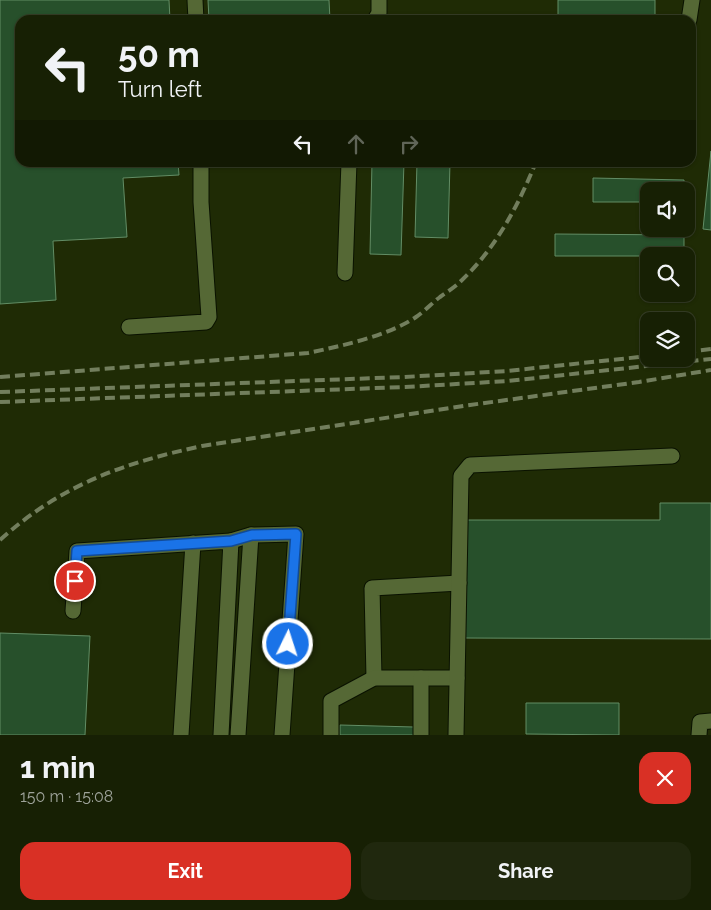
<!DOCTYPE html>
<meta charset="utf-8">
<style>
body{margin:0;font-family:Raleway,sans-serif;background:#20280e;color:#f1f3f6;height:100vh;display:flex;flex-direction:column;font-size:19px;white-space:nowrap}
*{box-sizing:border-box;margin:0}
p{font-size:16px;color:#9ea39a}
.icon{flex:none;width:28px;height:28px;fill:none;stroke:currentColor;stroke-width:2;stroke-linecap:round;stroke-linejoin:round}
.map{position:relative;height:735px;overflow:hidden}
.side{display:flex;flex-direction:column;background:#172004;flex:1}
.side>*{flex:none}
.banner{position:absolute;left:15px;top:15px;width:681px;height:152px;border-radius:15px;box-shadow:0 1px 4px #0004,0 0 0 1px #363e26;background:#172004;color:#f1f3f6;overflow:hidden}
.controls{position:absolute;left:640px;top:182px;display:grid;gap:10px}
.controls a{display:grid;place-items:center;width:55px;height:55px;border-radius:10px;background:#172004;box-shadow:0 1px 4px #0004,0 0 0 1px #363e26;font-size:25px}
.pin{position:absolute;display:grid;place-items:center;width:42px;height:42px;color:#fff;margin:-21px;border:2px solid #fff;border-radius:50%;box-shadow:0 1px 5px #0007}
.me{position:absolute;width:55px;margin:-28px;rotate:4deg;stroke-linejoin:round;filter:drop-shadow(0 0 4px #0008)}
.turn{display:flex;align-items:center;gap:18px;height:105px;padding:0 20px;font-size:22px}
.turn .icon{width:65px;height:65px;stroke-width:2.5}
.turn b{display:block;font-size:35px;line-height:42px}
.lanes{display:flex;align-items:center;height:48px;padding:0 20px;background:#0003;justify-content:center;gap:25px;direction:ltr}
.lanes .off{opacity:.35}
.round{display:grid;place-items:center;flex:none;width:52px;height:52px;border-radius:15px;background:#20280e}
.headline{display:flex;align-items:center;justify-content:space-between;height:85px;padding:0 20px}
h1{font-size:30px;font-weight:700;line-height:38px}
.primary-button{display:flex;gap:10px;margin-top:auto;padding:10px 20px}
.primary-button a{flex:1;height:58px;border-radius:15px;background:#d93025;color:#fff;font-size:20px;font-weight:700;line-height:58px;text-align:center}
.primary-button a+a{background:#20280e;color:#f1f3f6}
.map>svg:first-child{display:block}
.building{fill:#27502b;stroke:#628d65}
.lines{fill:none;stroke-linecap:round;stroke-linejoin:round}
.minor-casing{stroke:#0a1200;stroke-width:17}
.minor{stroke:#556835;stroke-width:15}
.rail{stroke:#727e5d;stroke-width:4;stroke-dasharray:10 5;stroke-linecap:butt}
.route-casing{stroke:#114b97;stroke-width:12}
.route{stroke:#1a73e8;stroke-width:9}
</style>
<div class="map">
<svg width="711" height="735" viewBox="0 0 711 735">
<rect width="100%" height="100%" fill="#1f2b05"/>
<g class="building">
<path d="M0,0h169l1,20h-150v142h158l1,13 -56,3 4,59 -74,4 3,59 -56,4z"/>
<path d="M208,0h121l1,20h-121z"/>
<rect x="558" y="0" width="97" height="20"/>
<path d="M711,151v79l-8,-1z"/>
<path d="M372,162h32l-3,93 -31,-1z"/>
<path d="M417,162h33l-2,76 -33,-1z"/>
<path d="M593,178l91,2v11h-35v11h-56z"/>
<path d="M555,234l129,1v21h-129z"/>
<path d="M660,503h51v136l-248,-1v-118h197z"/>
<path d="M0,633l90,3 -5,99h-85z"/>
<path d="M526,703h93v32l-93,-1z"/>
<path d="M340,725l74,2v8h-74z"/>
</g>
<g class="lines">
<g class="minor-casing">
<g id="minor">
<path d="M195,0l1,20"/>
<path d="M375,20l4,-7v-13"/>
<path d="M689,20l3,-20"/>
<path d="M345,273l4,-111"/>
<path d="M129,327l77,-5 3,-5 -8,-115v-40"/>
<path d="M231,541l20,-6 45,-1 -14,201"/>
<path d="M73,611l4,-60 154,-10 -10,194"/>
<path d="M374,678l-2,-90 87,-5"/>
<path d="M181,735l12,-192"/>
<path d="M238,735l13,-200"/>
<path d="M331,735v-34l43,-23h83"/>
<path d="M421,735v-57"/>
<path d="M456,735l5,-259 9,-11 202,-9"/>
<path d="M699,735l1,-13 11,-1"/>
</g>
</g>
<use href="#minor" class="minor"/>
<g class="rail">
<path d="M686,352l25,-3"/>
<path d="M0,377l308,-24c33,-7 80,-17 108,-36 9,-6 16,-14 24,-20 7,-5 15,-10 21,-16 35,-33 57,-75 75,-119"/>
<path d="M0,392l404,-15 103,-6 142,-15"/>
<path d="M0,402l405,-15 103,-6 203,-22"/>
<path d="M0,540c61,-55 123,-77 202,-94l268,-41 169,-23 72,-12"/>
</g>
</g>
<g class="lines">
<g class="route-casing">
<path id="route" d="M75,581l2,-30 154,-10 21,-6 44,-1 -8,110"/>
</g>
<use href="#route" class="route"/>
</g>
</svg>
<div class="controls">
<a><svg class="icon" aria-label="sound" viewBox="0 0 24 24"><path d="M4 9h4l5-4v14l-5-4H4zM17 9q2 3 0 6"/></svg></a>
<a><svg class="icon" aria-label="search" viewBox="0 0 24 24"><circle cx="10" cy="10" r="6"/><path d="M15 15l6 6"/></svg></a>
<a><svg class="icon" aria-label="layers" viewBox="0 0 24 24"><path d="M12 4l9 5-9 5-9-5zM3 14l9 5 9-5"/></svg></a>
</div>
<div class="pin" style="left:75px;top:581px;background:#d93025"><svg class="icon" aria-label="arrive" viewBox="0 0 24 24"><path d="M6 21V4h12l-3 4 3 4H6"/></svg></div>
<svg class="me" style="left:288px;top:644px" viewBox="-20 -20 40 40"><circle r="17" fill="#1a73e8" stroke="#fff" stroke-width="3"/><path d="M0-11L8 9 0 5-8 9z" fill="#fff"/></svg>
<div class="banner">
<div class="turn"><svg class="icon" aria-label="left" viewBox="0 0 24 24"><path d="M17 20v-9H6M10 6l-5 5 5 5"/></svg><div><b>50 m</b>Turn left</div></div>
<div class="lanes"><svg class="icon" aria-label="left" viewBox="0 0 24 24"><path d="M17 20v-9H6M10 6l-5 5 5 5"/></svg><svg class="icon off" aria-label="ahead" viewBox="0 0 24 24"><path d="M12 20V5M6 11l6-6 6 6"/></svg><svg class="icon off" aria-label="right" viewBox="0 0 24 24"><path d="M7 20v-9h11M14 6l5 5-5 5"/></svg></div>
</div>
</div>
<section class="side">
<div class="headline"><div><h1>1 min</h1><p>150 m · 15:08</p></div><a class="round" style="background:#d93025;color:#fff"><svg class="icon" aria-label="close" viewBox="0 0 24 24"><path d="M6 6l12 12M18 6L6 18"/></svg></a></div>
<div class="primary-button"><a>Exit</a><a>Share</a></div>
</section>
